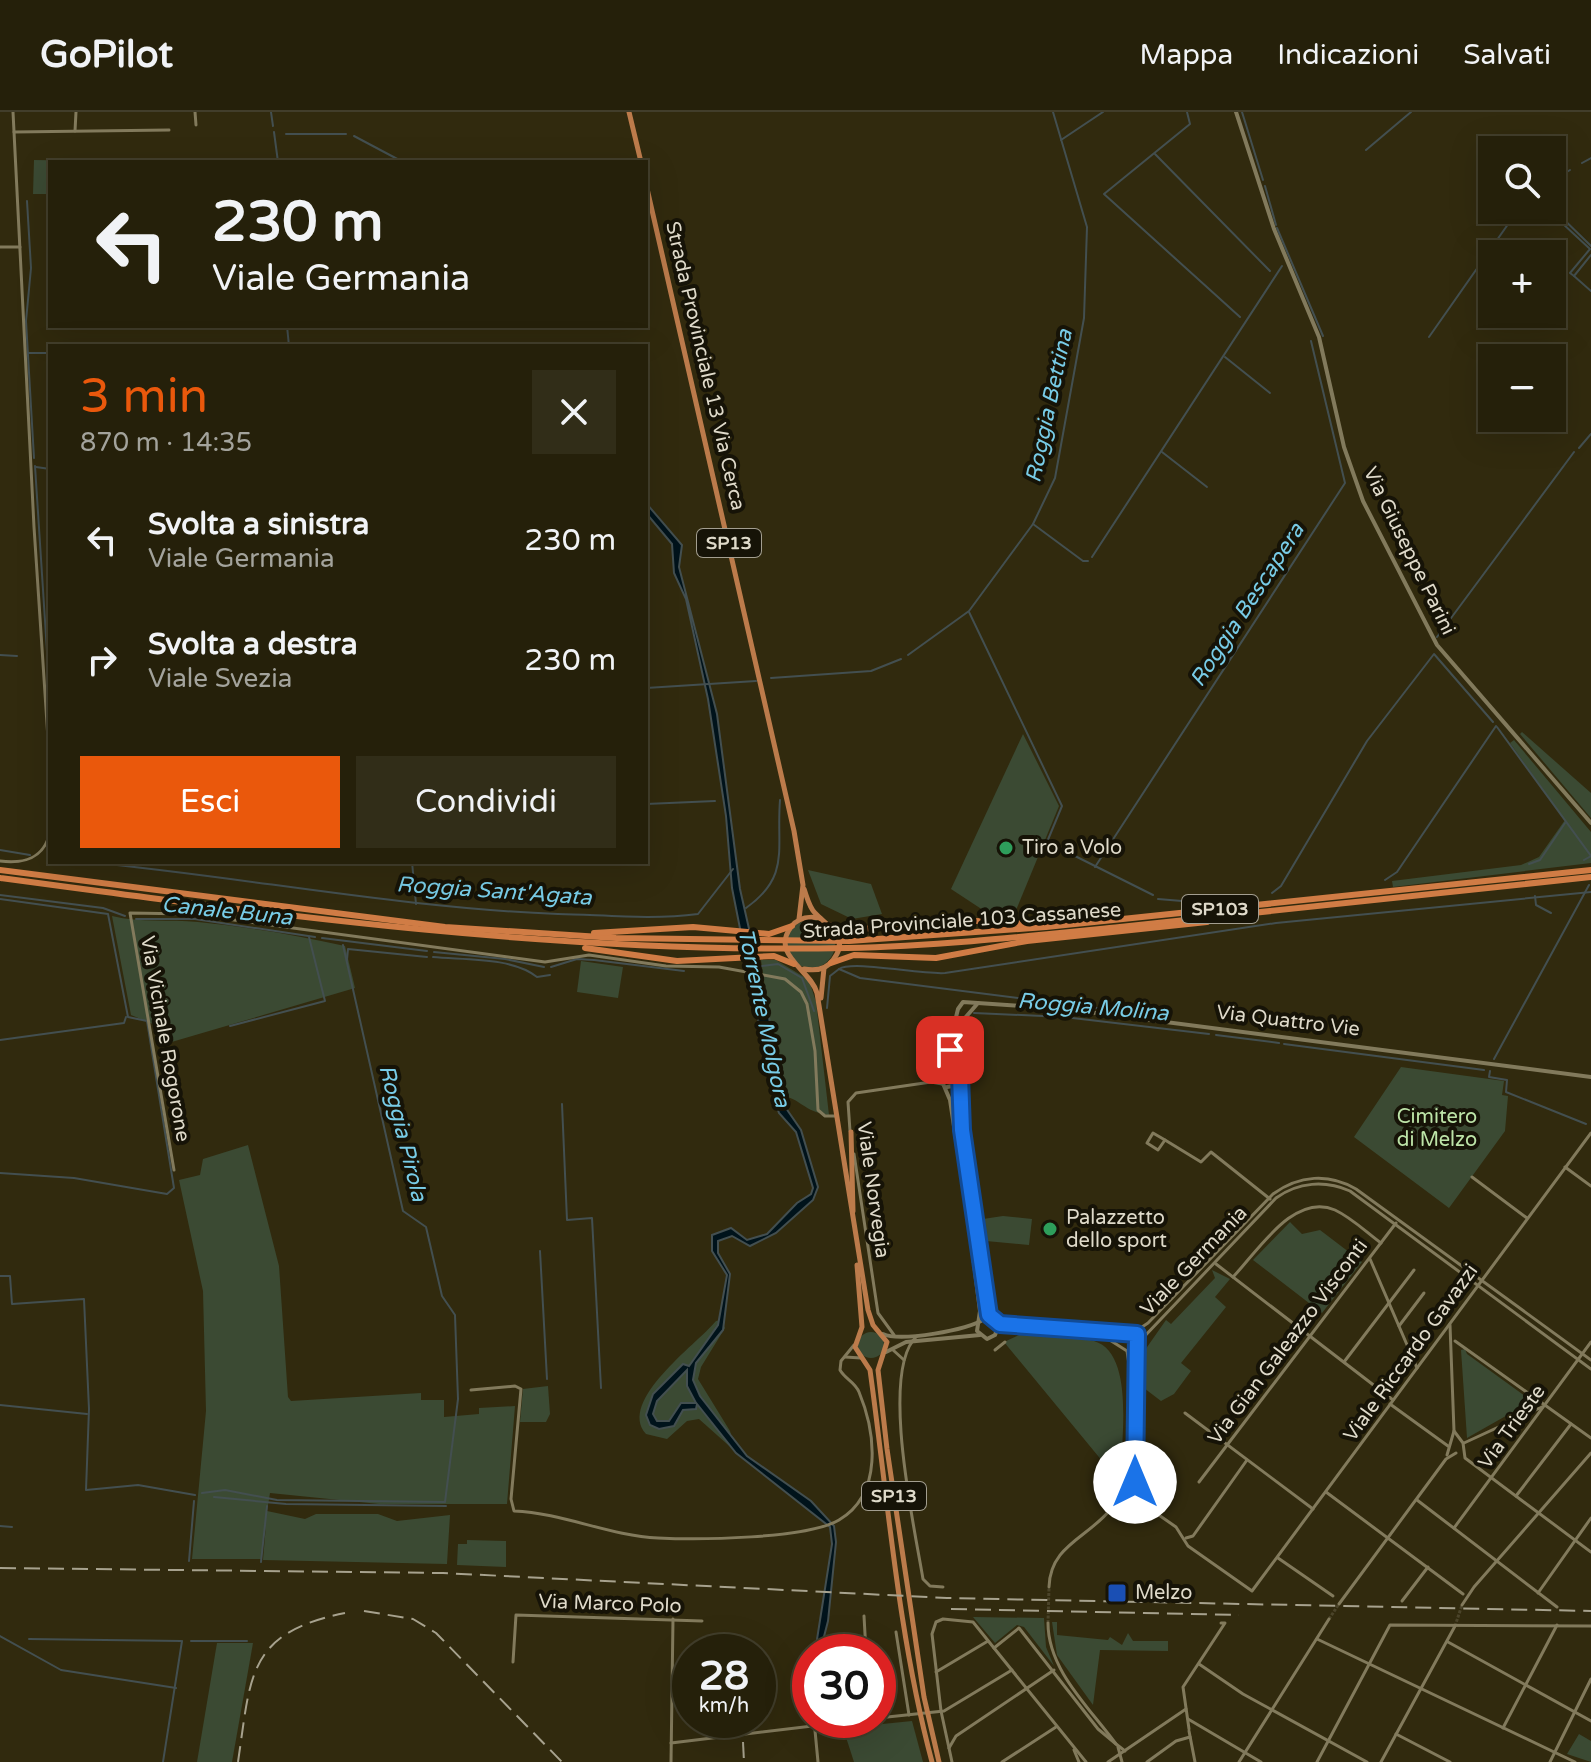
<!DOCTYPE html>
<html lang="it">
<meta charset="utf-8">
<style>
body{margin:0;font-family:"Varela Round",sans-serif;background:#312d18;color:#f1f3f6;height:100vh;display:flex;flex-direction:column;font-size:30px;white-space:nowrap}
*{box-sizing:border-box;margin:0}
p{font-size:26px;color:#a3a39c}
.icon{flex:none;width:44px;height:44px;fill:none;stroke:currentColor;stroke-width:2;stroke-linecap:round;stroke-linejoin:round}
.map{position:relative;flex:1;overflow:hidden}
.panel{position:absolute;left:48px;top:232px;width:600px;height:520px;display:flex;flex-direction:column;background:#25200a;border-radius:0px;box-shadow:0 8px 32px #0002,0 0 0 2px #423e2b}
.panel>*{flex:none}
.banner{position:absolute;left:48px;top:48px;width:600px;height:168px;border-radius:0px;box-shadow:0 8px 32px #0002,0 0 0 2px #423e2b;background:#25200a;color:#f1f3f6;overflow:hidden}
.buttons{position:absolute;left:1478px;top:24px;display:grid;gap:16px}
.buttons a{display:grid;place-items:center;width:88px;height:88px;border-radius:0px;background:#25200a;box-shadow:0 8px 32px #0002,0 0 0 2px #423e2b;font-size:40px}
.speed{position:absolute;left:672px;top:1522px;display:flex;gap:16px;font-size:40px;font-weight:700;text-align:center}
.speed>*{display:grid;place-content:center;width:104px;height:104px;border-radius:50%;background:#25200a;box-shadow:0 8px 32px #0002,0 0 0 2px #423e2b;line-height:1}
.speed small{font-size:20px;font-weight:400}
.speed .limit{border:12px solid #d22;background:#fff;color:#111}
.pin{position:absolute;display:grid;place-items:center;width:68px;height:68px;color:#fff;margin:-34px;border-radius:16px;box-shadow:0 4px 12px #0006}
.me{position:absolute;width:88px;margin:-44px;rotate:0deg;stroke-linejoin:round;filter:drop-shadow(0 0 6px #0008)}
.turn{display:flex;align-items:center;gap:28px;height:168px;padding:0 32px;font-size:36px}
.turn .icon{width:104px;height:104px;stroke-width:2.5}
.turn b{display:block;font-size:56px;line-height:68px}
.round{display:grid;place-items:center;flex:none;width:84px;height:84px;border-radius:0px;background:#312d18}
.headline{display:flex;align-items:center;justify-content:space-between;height:136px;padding:0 32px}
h1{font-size:48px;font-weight:600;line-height:60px;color:#ea580c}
.primary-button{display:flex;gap:16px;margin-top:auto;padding:16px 32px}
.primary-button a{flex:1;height:92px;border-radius:0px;background:#ea580c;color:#fff;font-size:32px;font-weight:600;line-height:92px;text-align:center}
.primary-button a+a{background:#312d18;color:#f1f3f6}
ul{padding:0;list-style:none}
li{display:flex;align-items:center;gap:24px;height:120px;padding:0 32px}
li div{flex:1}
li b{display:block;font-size:30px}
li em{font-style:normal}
header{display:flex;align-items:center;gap:48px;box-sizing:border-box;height:112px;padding:0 40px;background:#25200a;border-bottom:2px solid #423e2b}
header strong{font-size:38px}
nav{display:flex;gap:44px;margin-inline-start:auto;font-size:28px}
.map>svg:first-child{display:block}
.green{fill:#3b4a33}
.water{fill:#00131b;stroke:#434f50;stroke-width:2;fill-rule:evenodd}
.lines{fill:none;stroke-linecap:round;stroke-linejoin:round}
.stream{stroke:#434f50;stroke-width:2}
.minor-tunnel{stroke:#4b442a;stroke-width:3;stroke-dasharray:3 1.5;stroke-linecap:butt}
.minor{stroke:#827a5c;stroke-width:3}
.tertiary{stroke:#827a5c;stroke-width:4}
.primary{stroke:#bc7b4b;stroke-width:5}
.trunk{stroke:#d07c45;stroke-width:6}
.rail{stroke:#a7a28e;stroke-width:2;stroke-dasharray:16 8;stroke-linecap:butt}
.route-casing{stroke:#114b97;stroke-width:20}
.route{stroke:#1a73e8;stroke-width:14}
.leisure-dot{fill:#2e9e5b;stroke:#161307;stroke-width:3}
.transit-dot{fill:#1a4fb4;stroke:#161307;stroke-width:3}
.labels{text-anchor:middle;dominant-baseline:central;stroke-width:8;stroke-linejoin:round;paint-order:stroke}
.shield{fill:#161307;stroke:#a39e90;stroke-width:2}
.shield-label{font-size:18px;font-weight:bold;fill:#dfdaca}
.street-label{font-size:20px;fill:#dfdaca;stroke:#161307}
.poi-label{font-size:20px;fill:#dfdaca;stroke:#161307;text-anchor:start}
.park-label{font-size:20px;fill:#bde4a8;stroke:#161307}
.water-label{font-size:22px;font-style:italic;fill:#78cce7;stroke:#161307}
</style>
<header>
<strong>GoPilot</strong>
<nav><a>Mappa</a><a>Indicazioni</a><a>Salvati</a></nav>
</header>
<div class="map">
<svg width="1591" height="1650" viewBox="0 0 1591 1650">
<rect width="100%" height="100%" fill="#312a0e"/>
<g class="green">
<path d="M34,48l63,1v1h-47v32h-17z"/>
<path d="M1522,620l69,61v25l-71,-84z"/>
<path d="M1023,622l36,72 -47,114 -23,-6 -38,-25z"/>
<path d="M1514,628l77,92v31l-198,24 -1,-6 129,-16 18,-8 26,-37 -55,-77z"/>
<path d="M808,758l63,14 11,30 -30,5 -31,-15z"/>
<path d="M112,804c29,7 57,3 86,6 50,5 99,13 147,24l10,42 -197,58 -5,-22 -22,-9z"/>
<circle cx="811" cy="832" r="24"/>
<path d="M761,848h15l33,20 7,22 13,113c-25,-3 -29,-17 -49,-20z"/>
<path d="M581,849l42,6 -5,31 -41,-6z"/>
<path d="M1401,955l103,14 -2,14 6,1 -3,35 -56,77 -95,-71z"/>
<path d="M248,1033l31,121 9,131 3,4 130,-8v7h23v17l35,-3v-6l36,-2 -8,98h-128l-109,-11 -3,18 38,8 11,-5h62l19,7 53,-6 -3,49 -184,-4 3,-35 -5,34h-69l14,-148 -3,-120 -24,-111 21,-5 3,-16z"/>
<path d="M1003,1104l29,3 -3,26 -43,-4 -3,-22z"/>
<path d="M1290,1110l12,12 18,-4 42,32 -40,51 -69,-53z"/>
<path d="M1212,1158l18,9 -15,18 11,10 -45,56 10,8 -17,23 -13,7 -21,-16 5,-35 21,-30 5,4 44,-46z"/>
<path d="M721,1208l4,8 -24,39 -3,12 32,52 6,21 -37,-33 -12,2 -20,18 -21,-5c-29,-33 50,-89 70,-113z"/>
<circle cx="871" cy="1233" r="13"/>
<path d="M1019,1223c23,2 53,-1 75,6 41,12 27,98 27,132l-4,6 -113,-137z"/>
<path d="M1465,1237l2,5 65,47 -65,37 -6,-88z"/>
<path d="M548,1274l2,28 -4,8h-26l3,-33z"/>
<path d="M467,1428l39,1v26l-49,-2 1,-21h9z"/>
<path d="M973,1505l71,1 2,29 8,19 -30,-39 -7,-2 -22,18z"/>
<path d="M1052,1510h5v13l51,5 2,-3 12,8 6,-12 5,8h35v10l-68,-1 -7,55 -36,-50z"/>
<path d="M217,1531h36l-21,119h-35z"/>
<path d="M912,1609l11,41h-69l-11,-34z"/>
<path d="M1579,1622l12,7v21l-24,-8z"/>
</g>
<path class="water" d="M646,391l36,42 -3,22 38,147 23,175 29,128 12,84 20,29 17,57 -5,13 -37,33 -26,13 -18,-10 -14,5v12l12,21 -7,56 -27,33 -3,17 7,16 47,60 64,45 23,25 2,16 -8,79 -8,31h-5l17,-108 -2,-17 -94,-74 -39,-49 -1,5 -13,1 -9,16 -15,3 -9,-4 -4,-10 7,-21 30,-30 6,2 29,-41 9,-50 -15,-24v-16l19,-7 16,12 20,-6 30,-31 14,-9 2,-6 -17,-56 -17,-19 -6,-18 -41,-207 -6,-72 -18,-117 -22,-100 -12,-26 -2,-29 -26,-31zM687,1258v16l9,17h-15l-12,18h-12l-4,-7 4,-13z"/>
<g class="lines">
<g class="stream">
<path d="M271,0l2,14"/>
<path d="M1187,0l3,12 -86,70 136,123"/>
<path d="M1242,0l21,68"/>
<path d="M274,20l4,30"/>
<path d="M286,22h60"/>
<path d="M354,24l49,26"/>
<path d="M1061,28l42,-28"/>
<path d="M1366,38l45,-38"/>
<path d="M1155,42l115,117"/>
<path d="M1582,51l9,-5"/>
<path d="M1552,69l18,-11"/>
<path d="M1265,74l11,39"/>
<path d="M27,89l4,67 -5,53 8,137"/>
<path d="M1552,96l39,38"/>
<path d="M1548,98l42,39 -20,24 4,3"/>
<path d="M1277,116l46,108"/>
<path d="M1591,143l-17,21 17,15"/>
<path d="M287,214l2,20"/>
<path d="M1429,225l89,-127"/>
<path d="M29,241h21"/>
<path d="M1225,245l45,36"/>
<path d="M1579,336l12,-14"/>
<path d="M1162,340l45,35"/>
<path d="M35,354l15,232"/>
<path d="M36,355l14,2"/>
<path d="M1033,412l50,37h5"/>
<path d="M1092,445l190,-291"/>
<path d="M969,500l93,194 -15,36 106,53"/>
<path d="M1437,525l137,-185"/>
<path d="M0,543l17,1"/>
<path d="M908,543l61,-44 64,-87 22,-46 29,-160 3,-91 -34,-115"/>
<path d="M771,566l100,-7 30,-12"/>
<path d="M646,576l110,-7"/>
<path d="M1497,615l94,129 -7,4"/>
<path d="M646,692l69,-3"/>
<path d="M0,738l30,5"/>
<path d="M87,750c158,15 313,46 471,52 47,1 94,6 140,0l35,-45"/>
<path d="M412,750l4,42"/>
<path d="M1529,752l11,-4 25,-37"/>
<path d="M1095,755l250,-384 -34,-142"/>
<path d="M1385,768l12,-8 99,-146"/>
<path d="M1272,781l9,-7 86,-145 67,-87 59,68"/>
<path d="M0,783l103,13 22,8"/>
<path d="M1535,784l1,9 15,8"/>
<path d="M0,787l108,15 20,103 19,4 27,167 -7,6 -93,-16 -74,-5"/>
<path d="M1158,787l24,2"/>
<path d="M746,796c45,-32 30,-59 34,-108"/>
<path d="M136,807h59l120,18"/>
<path d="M322,826l105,13"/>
<path d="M434,840l71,7 39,8"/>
<path d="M433,845c31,3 79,0 104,20l13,-2"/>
<path d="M347,848l1,-11 79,8"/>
<path d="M551,855l26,-8 17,1 90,11"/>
<path d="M755,855l23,-3 24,14 12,33"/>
<path d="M839,857c14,-9 82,6 106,4l331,-50 315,-31"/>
<path d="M827,896l3,-32 9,-7 21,9 285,36"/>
<path d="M974,901l90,4 145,17"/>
<path d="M230,914l95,-25 -16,-64"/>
<path d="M1216,923l63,8"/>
<path d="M0,928l124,-17 2,-6"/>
<path d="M1284,932l200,26"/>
<path d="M1494,947l95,-174"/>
<path d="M1490,959l-1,6 18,3 -1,12 80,32"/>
<path d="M562,992l5,116 25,-2 9,170"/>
<path d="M540,1139l7,128"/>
<path d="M0,1164h10l2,28 72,-5 5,110 -3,81 52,-5 57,10"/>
<path d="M0,1293l87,9"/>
<path d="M202,1381l23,-3 52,10 168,2 13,-103 -3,-84 -13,-19 -16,-69 -23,-16 -60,-266"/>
<path d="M214,1385l72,7 160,2"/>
<path d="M0,1414l12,1"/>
<path d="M189,1449l5,-60"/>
<path d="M261,1450l6,-56"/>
<path d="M0,1524l61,34 115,18"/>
<path d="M29,1527l152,2"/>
<path d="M191,1529h56"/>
<path d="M163,1650l19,-121"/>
</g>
<g class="minor-tunnel">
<path d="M1329,1507l10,-15"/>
<path d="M1048,1511l1,-36"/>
<path d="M1455,1514l7,-21"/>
</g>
<g class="minor">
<path d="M13,0l21,415 16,242"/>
<path d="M195,0l1,13"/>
<path d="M75,19l1,-19"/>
<path d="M14,20l155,-2"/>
<path d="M0,135h20"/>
<path d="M0,749c24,3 44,-2 50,-29"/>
<path d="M850,1019l-2,-29 8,-9 75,-11 11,2"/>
<path d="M1153,1021l12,7 -7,10 -11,-7z"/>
<path d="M1165,1028l36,22 10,-10 59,47"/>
<path d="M854,1042l24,159 16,22"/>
<path d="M1565,1055l26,19"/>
<path d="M174,1058l-44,-257 60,1 355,48 44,-7 77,11 53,1 66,12 16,13 6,12 8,47 3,59 7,6h12"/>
<path d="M1472,1065l55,41"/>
<path d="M1370,1147l47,109"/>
<path d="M1216,1152l177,136"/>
<path d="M1233,1165c25,-26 61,-85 102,-67 17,8 31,22 46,33"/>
<path d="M995,1210l123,12 18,-3 12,-8 125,-129c26,-19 56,-21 83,-5l235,171"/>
<path d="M1399,1214l25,-33"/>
<path d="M998,1219l26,-2 81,8 22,14 3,20v107l-4,14"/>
<path d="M917,1224c-38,34 -2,194 6,243l7,7 13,1"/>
<path d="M1455,1229l136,97"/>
<path d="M893,1238l11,10"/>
<path d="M995,1238l10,-8"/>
<path d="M845,1245l16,1"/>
<path d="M1344,1250l70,-92"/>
<path d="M471,1278l44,-4 6,3 -10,110 3,12c49,2 96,25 144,27 39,2 149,1 181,-18 44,-26 37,-87 20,-128 -4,-10 -14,-13 -19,-22l1,-9 13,-16"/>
<path d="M1390,1292l58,42"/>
<path d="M1185,1301l128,96"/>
<path d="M1454,1319l9,12 2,15 126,94"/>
<path d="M1464,1331l78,-36"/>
<path d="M1447,1343l7,-24 -4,-106"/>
<path d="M1199,1370l197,-259"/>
<path d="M1112,1372l7,9"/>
<path d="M1326,1380l137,102"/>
<path d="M1516,1384l55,-72"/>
<path d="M1133,1385l43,30 12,19 64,45 339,-458"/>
<path d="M1417,1388l140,107"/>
<path d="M1110,1398l18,-3 5,-7 2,-144 6,-16 135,-142c22,-16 49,-18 74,-7l241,178"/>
<path d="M1454,1416l137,-186"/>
<path d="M1186,1426l7,-2 54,-76"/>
<path d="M1278,1446l55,38"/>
<path d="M1049,1475c1,-41 38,-49 61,-77 3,-5 6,-12 9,-17l6,-1"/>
<path d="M1538,1481l53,-75"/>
<path d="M1402,1489l26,-34"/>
<path d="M1339,1492l107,-145 10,-6"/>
<path d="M1462,1493l12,-18 117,-134"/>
<path d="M864,1504l2,36"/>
<path d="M1048,1511c0,47 41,84 68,121l9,7"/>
<path d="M896,1520l13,83"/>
<path d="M1317,1527l258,123"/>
<path d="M1448,1530l143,79"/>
<path d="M809,1536l1,15"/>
<path d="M994,1536l25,-20 79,101 18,15"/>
<path d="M513,1550l3,-47 186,6"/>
<path d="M1199,1552l44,30 124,68"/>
<path d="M936,1560l52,-31"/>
<path d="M878,1606l66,-7 68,-41"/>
<path d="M1188,1607l73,43"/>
<path d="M814,1608l4,42"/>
<path d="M1503,1616l54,-103"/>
<path d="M1189,1617l-6,-42 42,-64h-4"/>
<path d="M1189,1619l6,31"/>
<path d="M1396,1622l54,28"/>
<path d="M671,1631l192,-23"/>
<path d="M1118,1635l4,15"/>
<path d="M949,1636l7,-12 98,-66"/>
<path d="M1074,1638l5,12"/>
<path d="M671,1650l2,-143"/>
<path d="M952,1650l-11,-51 -9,-77 4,-12 7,-3 30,3 113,140"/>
<path d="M1002,1650l54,-35"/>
<path d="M1108,1650l78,-53"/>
<path d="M1147,1650l29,-21 14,-4"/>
<path d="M1239,1650l90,-143"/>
<path d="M1317,1650l73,-137 201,1"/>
<path d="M1381,1650l74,-136"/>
<path d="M1550,1650l41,-83"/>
</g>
<g class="tertiary">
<path d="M1236,0l38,117 45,108 25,110 19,54 74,144 154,178"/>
<path d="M958,914l20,-23"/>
<path d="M950,941l6,17"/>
<path d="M942,961l10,-4 8,7 -3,9 -10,2"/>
<path d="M960,968l2,50 26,180 10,17 -3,8 -8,4 -10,-8 3,-20 -10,-79 -20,-132 -9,-21 17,-70 5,-7 102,7 526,68"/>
<path d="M883,1222c17,8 87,-4 101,-15h8"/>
<path d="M886,1240l20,-10 74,-7"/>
</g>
<g class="primary">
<path d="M629,0l12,50"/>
<path d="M646,72l148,647 9,54 -4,34"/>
<path d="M820,806c-11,-2 -22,-1 -29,9 -21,28 20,43 26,66l51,317 5,15 14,17 -9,28 9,79 37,248 15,65"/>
<path d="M804,857c11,2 22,1 29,-9 18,-23 -5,-33 -18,-47 -6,-6 -8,-16 -11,-24"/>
<path d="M821,886l3,-30"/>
<path d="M851,1020l2,79"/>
<path d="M857,1153l5,62 -7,20 15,23c18,130 28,265 62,392"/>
</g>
<g class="trunk">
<path d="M0,758l445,57 171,11 233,3 197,-14 545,-57"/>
<path d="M0,766c282,38 563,76 847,70 91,-2 183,-12 273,-21 157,-16 314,-33 471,-50"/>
<path d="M831,813l19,6 89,-12 93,5"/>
<path d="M594,821l99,-6 76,7 23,-8"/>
<path d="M585,836l92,13 97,-5 20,8"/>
<path d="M831,851l23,-8 82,3 91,-17 180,-19"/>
</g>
<g class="rail">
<path d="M0,1456l443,5 504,25 644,13"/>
<path d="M951,1497l288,6"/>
<path d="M364,1499l49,8 23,14 126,129"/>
<path d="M710,1621l1,-11"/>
<path d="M743,1630l1,20"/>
<path d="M238,1650c13,-87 9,-129 107,-149"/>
</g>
</g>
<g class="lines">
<g class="route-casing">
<path id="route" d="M950,938l10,26 2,54 27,185 11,9 137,10 -2,148"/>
</g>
<use href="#route" class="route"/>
</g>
<g class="leisure-dot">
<circle cx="1006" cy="736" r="8"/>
<circle cx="1050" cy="1117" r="8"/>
</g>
<rect class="transit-dot" x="1107" y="1471" width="20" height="20" rx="4"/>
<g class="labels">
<g class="shield">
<rect x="697" y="417" width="64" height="28" rx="6"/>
<rect x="1182" y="783" width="76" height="28" rx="6"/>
<rect x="862" y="1370" width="64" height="28" rx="6"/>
</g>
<g class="shield-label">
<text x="729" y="431">SP13</text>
<text x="1220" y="797">SP103</text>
<text x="894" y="1384">SP13</text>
</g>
<g class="street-label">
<text transform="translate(705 254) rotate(77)">Strada Provinciale 13 Via Cerca</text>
<text transform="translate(1409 439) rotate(64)">Via Giuseppe Parini</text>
<text transform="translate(962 809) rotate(-4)">Strada Provinciale 103 Cassanese</text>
<text transform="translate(1288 909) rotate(7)">Via Quattro Vie</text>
<text transform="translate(165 927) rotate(80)">Via Vicinale Rogorone</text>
<text transform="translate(873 1078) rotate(82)">Viale Norvegia</text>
<text transform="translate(1194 1149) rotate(-46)">Viale Germania</text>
<text transform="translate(1288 1230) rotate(-53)">Via Gian Galeazzo Visconti</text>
<text transform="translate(1411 1241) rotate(-54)">Viale Riccardo Gavazzi</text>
<text transform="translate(1512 1315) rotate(-54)">Via Trieste</text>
<text transform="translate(610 1492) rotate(2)">Via Marco Polo</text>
</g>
<g class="poi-label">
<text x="1022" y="736">Tiro a Volo</text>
<text x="1066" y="1106">Palazzetto<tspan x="1066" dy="23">dello sport</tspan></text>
<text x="1135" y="1481">Melzo</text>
</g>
<g class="park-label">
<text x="1437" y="1005">Cimitero<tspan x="1437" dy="23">di Melzo</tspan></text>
</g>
<g class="water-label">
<text transform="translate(1049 294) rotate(-78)">Roggia Bettina</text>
<text transform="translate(1247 493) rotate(-57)">Roggia Bescapera</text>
<text transform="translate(494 779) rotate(4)">Roggia Sant'Agata</text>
<text transform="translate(227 799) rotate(6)">Canale Buna</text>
<text transform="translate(1093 895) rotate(5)">Roggia Molina</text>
<text transform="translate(764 906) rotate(78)">Torrente Molgora</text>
<text transform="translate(403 1021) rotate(76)">Roggia Pirola</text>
</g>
</g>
</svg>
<div class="buttons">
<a><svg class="icon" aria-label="search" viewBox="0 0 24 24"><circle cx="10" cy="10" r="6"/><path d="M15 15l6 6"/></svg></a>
<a>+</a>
<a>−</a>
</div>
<div class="speed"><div>28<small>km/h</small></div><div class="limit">30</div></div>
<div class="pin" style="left:950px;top:938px;background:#d93025"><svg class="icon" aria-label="arrive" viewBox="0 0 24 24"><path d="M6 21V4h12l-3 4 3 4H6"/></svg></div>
<svg class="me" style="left:1135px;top:1370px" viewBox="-20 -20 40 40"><circle r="19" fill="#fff"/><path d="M0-13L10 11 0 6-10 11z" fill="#1a73e8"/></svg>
<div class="banner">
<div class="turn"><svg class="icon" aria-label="left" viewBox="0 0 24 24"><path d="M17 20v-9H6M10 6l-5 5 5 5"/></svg><div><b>230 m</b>Viale Germania</div></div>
</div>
<section class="panel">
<div class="headline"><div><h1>3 min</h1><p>870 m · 14:35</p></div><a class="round"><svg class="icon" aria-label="close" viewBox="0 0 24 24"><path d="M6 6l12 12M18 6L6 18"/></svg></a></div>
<ul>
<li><svg class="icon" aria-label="left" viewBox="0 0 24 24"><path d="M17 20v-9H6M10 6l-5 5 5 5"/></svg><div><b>Svolta a sinistra</b><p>Viale Germania</p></div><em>230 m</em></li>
<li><svg class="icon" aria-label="right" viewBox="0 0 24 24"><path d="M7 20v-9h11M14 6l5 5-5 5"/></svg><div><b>Svolta a destra</b><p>Viale Svezia</p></div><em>230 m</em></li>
</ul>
<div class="primary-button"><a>Esci</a><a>Condividi</a></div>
</section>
</div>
